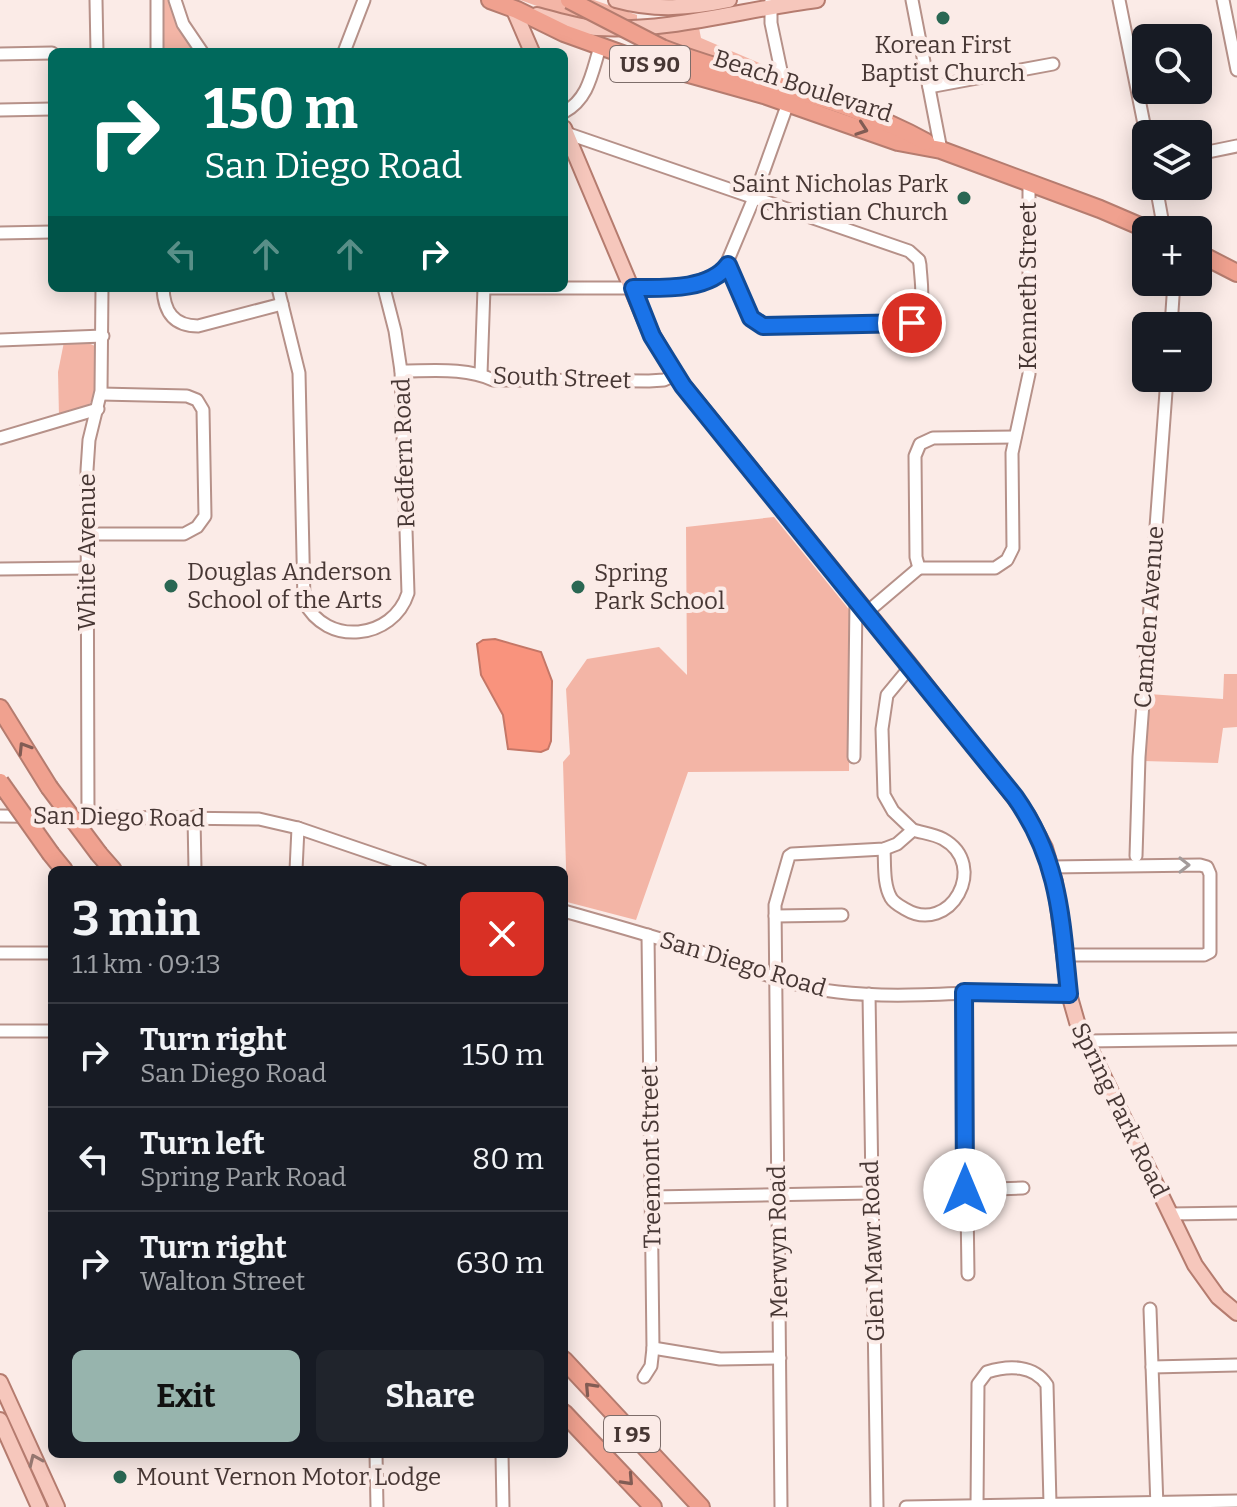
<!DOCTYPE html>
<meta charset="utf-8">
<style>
body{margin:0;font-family:Bitter,serif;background:#20242c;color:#f1f3f6;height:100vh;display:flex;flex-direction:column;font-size:30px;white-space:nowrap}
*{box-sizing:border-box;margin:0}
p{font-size:26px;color:#9ea1a6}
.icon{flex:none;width:44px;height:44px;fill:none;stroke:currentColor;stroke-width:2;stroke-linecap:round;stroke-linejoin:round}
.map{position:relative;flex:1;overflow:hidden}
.details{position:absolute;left:48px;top:866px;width:520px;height:592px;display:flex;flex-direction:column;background:#171b24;border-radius:12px;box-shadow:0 4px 20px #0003}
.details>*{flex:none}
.hud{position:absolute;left:48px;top:48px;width:520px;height:244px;border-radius:12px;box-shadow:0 4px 20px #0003;background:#00695c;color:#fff;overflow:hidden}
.tools{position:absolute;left:1132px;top:24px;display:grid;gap:16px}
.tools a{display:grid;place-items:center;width:80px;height:80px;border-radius:12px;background:#171b24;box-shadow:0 4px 20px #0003;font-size:40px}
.pin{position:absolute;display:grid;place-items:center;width:68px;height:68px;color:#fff;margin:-34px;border:4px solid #fff;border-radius:50%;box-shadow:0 2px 8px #0007}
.me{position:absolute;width:88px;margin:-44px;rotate:0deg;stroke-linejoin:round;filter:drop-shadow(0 0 6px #0008)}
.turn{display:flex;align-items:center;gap:28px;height:168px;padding:0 24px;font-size:36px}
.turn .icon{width:104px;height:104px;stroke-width:2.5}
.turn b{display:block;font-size:56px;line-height:68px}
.lanes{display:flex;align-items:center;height:76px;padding:0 24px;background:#0003;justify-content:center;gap:40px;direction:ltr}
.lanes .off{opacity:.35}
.round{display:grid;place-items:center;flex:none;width:84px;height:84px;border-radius:12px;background:#20242c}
.overview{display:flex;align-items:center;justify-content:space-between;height:136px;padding:0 24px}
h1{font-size:48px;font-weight:700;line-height:60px}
.action{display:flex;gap:16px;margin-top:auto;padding:16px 24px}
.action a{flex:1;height:92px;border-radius:12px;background:#97b4ad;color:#111;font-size:32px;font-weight:700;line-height:92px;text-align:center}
.action a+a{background:#20242c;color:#f1f3f6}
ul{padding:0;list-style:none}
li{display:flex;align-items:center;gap:24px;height:104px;padding:0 24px;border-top:2px solid #363941}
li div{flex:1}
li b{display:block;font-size:30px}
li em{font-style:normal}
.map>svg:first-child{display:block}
.green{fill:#f3b5a6}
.water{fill:#f9937d;stroke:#c47767;stroke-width:2}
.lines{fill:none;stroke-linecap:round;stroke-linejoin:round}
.minor-casing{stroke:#b69189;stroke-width:15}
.major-casing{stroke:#b57c6f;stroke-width:18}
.highway-casing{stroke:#b57c6f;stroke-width:20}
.minor{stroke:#fff;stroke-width:11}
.major{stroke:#f6c7bc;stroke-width:14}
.highway{stroke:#f0a18f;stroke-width:16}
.highway-bridge-casing{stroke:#b57c6f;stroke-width:20;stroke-linecap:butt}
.highway-bridge{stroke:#f0a18f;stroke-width:16}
.oneway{stroke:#825c54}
.oneway2{stroke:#a39b9a}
.oneway3{stroke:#967871}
.route-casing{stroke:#114b97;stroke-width:20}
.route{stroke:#1a73e8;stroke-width:14}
.poi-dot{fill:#2a6753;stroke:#fbebe7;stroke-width:3}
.labels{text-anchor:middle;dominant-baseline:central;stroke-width:8;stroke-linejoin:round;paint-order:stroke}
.shield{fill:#fbebe7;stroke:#7d6d6a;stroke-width:2}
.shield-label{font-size:22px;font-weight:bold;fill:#473734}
.poi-label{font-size:24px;fill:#473734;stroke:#fbebe7;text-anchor:start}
.street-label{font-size:24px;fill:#473734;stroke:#fbebe7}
</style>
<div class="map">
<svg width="1237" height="1507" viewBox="0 0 1237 1507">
<rect width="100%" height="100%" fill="#fbebe7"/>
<g class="green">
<path d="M161,0h10l22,48 -2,2 -25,2 -3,-2z"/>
<path d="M520,0h74l43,15v6c-47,2 -73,-5 -117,-21z"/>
<path d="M699,28l2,10 63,27 5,5 -4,2 -72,-19v-3l-47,-18z"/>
<path d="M64,342h22l9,4c5,15 4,47 -7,60l-29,10 -1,-44z"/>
<path d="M774,517l77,95 -2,159 -161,1 -52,148 -69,-18 -4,-140 7,-8 -4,-65 21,-30 72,-12 28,28 -1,-148z"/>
<path d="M1224,674h13v53l-14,1 -5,35 -75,-2 5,-67 75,5z"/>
</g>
<path class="water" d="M495,639l46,13 11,29 -1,60 -3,8 -7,3 -33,-3 -5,-34 -22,-40 -4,-31 6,-4z"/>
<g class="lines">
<g class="minor-casing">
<g id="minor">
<path d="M96,0l1,52"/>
<path d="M157,0v52"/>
<path d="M175,0l8,24 19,28"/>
<path d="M771,0v23l13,62"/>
<path d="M912,0l29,150"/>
<path d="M1119,0l27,134"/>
<path d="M1223,0l14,70"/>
<path d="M344,52l20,-52"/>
<path d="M0,54l52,-1"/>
<path d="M929,87l124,-23"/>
<path d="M0,110l52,-1"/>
<path d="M564,112c25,-13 28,-40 36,-65"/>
<path d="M566,133l343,118 10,9 1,5c1,20 8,50 -13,59l-144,2 -12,-8 -23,-53"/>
<path d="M1198,154l39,-8"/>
<path d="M1156,186l8,44"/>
<path d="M0,233l52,-1"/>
<path d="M163,288c1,23 10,38 35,38l84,-22"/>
<path d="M278,288l21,85 5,228c22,46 89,39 104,-8l-7,-222 -6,-40 -11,-43"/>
<path d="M484,288h195l44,-16 31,-74 34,-95"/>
<path d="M1171,326l3,-44"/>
<path d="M0,340l103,-4"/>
<path d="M401,371c30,0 65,-4 92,9l156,1 15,-1 11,-5"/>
<path d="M481,374l3,-86"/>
<path d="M0,438l98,-29"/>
<path d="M87,534h97l13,-7 8,-11 -2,-106 -6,-10 -10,-4 -86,-2"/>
<path d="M919,568h76l12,-8 6,-12 -1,-95 17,-79v-192"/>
<path d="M919,568l-3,-11 -1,-101 5,-12 13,-6 82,-1"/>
<path d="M0,569l87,-1"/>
<path d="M866,613l53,-45"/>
<path d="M854,757l2,-156"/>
<path d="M0,816l259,3 39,9 123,42"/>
<path d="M88,817l-1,-347 2,-30 12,-49 1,-103"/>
<path d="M194,817l1,53"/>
<path d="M884,849c1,15 -1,35 7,49 3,5 9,8 14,11 45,27 85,-44 38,-70 -9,-5 -20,-6 -30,-9"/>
<path d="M1136,856l3,-99 28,-379"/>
<path d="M1050,867l150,-2 7,2 3,7v78l-6,3h-139"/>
<path d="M296,870l2,-42"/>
<path d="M564,911c45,13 90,25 134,40 46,15 92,36 140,41 76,9 154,-5 231,2"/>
<path d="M775,916l67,-1"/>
<path d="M0,953h52"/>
<path d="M964,992l4,282"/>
<path d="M869,994l8,513"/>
<path d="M0,1031h52"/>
<path d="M1086,1041l151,-2"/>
<path d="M965,1190l58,-2"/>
<path d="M652,1197l218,-4"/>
<path d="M1170,1214l67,-1"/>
<path d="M1150,1309l7,198"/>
<path d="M653,1348l67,11 60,-1"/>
<path d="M1152,1367l85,-2"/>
<path d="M644,1377l7,-11 2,-18 -5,-413"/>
<path d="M376,1454l1,53"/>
<path d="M502,1454l1,53"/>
<path d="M977,1506l1,-122 9,-12c22,-7 47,-7 60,13l3,119"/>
<path d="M781,1507l-6,-602 14,-49 3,-2 92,-5 13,-5 16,-14 -20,-19 -9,-16 -2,-66 5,-34 24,-29"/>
<path d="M906,1507l331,-6"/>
</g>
</g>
<g class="major-casing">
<g id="major">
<path d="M616,0c39,11 74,8 113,0"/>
<path d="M513,8l19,44"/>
<path d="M537,15c20,5 40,12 60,13 74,4 147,-19 220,-28"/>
<path d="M564,128l83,197 28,50 236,291 116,148 18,34 10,34 14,112 8,28 118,243 23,32 19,16"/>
<path d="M0,1382l57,125"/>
<path d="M0,1420l39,87"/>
</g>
</g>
<g class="highway-casing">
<g id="highway">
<path d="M490,0l27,10 47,23 75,27 125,35 134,47 43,8 159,59 49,21"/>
<path d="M662,48c87,34 182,48 264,94"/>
<path d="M1198,253l39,20"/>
<path d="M0,708l49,79"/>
<path d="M51,854l13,16"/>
<path d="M99,854l14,16"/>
<path d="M564,1360l137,147"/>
<path d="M564,1413l89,94"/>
</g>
</g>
<use href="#minor" class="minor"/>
<use href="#major" class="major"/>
<use href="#highway" class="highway"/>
<g class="highway-bridge-casing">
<g id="highway-bridge">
<path d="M569,0l93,48"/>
<path d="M0,782l51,72"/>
<path d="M49,787l50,67"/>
</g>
</g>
<use href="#highway-bridge" class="highway-bridge"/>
</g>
<defs><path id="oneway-chevron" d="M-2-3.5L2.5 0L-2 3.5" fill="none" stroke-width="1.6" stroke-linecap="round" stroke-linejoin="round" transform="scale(2)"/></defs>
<g class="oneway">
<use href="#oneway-chevron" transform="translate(862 129) rotate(19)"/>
<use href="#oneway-chevron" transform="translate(24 748) rotate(-122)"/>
<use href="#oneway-chevron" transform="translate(590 1388) rotate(-133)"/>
<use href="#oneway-chevron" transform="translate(628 1480) rotate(47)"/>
</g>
<use class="oneway2" href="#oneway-chevron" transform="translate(1184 865)"/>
<use class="oneway3" href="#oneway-chevron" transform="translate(35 1460) rotate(-114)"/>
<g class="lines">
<g class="route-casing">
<path id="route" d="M912,323l-149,3 -12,-8 -23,-53c-19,26 -67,23 -95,23l19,48 31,50 332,411c45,64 46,121 54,197l-105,-2 1,198"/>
</g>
<use href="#route" class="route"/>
</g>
<g class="poi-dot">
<circle cx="943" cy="18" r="8"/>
<circle cx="964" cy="198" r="8"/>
<circle cx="171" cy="586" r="8"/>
<circle cx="578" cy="587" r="8"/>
<circle cx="120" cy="1477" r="8"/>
</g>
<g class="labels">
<g class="shield">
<rect x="610" y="46" width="80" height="36" rx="6"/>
<rect x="604" y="1416" width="56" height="36" rx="6"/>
</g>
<g class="shield-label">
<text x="650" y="64">US 90</text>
<text x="632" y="1434">I 95</text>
</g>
<g class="poi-label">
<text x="943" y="45" text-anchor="middle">Korean First<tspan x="943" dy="28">Baptist Church</tspan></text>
<text x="948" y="184" text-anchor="end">Saint Nicholas Park<tspan x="948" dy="28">Christian Church</tspan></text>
<text x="187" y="572">Douglas Anderson<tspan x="187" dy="28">School of the Arts</tspan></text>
<text x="594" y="573">Spring<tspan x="594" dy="28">Park School</tspan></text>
<text x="136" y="1477">Mount Vernon Motor Lodge</text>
</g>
<g class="street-label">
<text transform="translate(803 86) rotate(18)">Beach Boulevard</text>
<text transform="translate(1028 286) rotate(-90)">Kenneth Street</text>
<text transform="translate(562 378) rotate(2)">South Street</text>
<text transform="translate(404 453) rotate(-92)">Redfern Road</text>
<text transform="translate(87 552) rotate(-90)">White Avenue</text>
<text transform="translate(1149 617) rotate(-86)">Camden Avenue</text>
<text transform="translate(119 817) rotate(1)">San Diego Road</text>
<text transform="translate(743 964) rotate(17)">San Diego Road</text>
<text transform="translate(1120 1110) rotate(64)">Spring Park Road</text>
<text transform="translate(651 1157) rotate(-91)">Treemont Street</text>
<text transform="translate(778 1242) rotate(-91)">Merwyn Road</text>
<text transform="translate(873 1251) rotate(-92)">Glen Mawr Road</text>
</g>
</g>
</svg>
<div class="tools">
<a><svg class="icon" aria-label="search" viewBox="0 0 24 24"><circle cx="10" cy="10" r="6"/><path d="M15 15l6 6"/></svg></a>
<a><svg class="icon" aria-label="layers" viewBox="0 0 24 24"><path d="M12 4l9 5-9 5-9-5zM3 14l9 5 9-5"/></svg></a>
<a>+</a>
<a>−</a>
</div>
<div class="pin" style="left:912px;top:323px;background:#d93025"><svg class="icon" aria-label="arrive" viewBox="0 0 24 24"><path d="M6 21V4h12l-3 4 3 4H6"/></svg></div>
<svg class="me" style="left:965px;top:1190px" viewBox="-20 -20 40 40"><circle r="19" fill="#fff"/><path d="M0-13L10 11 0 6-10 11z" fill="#1a73e8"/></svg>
<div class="hud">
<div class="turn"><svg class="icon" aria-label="right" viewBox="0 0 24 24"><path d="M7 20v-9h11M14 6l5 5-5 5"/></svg><div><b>150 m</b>San Diego Road</div></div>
<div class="lanes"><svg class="icon off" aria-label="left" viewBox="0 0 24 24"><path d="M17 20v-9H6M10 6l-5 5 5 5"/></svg><svg class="icon off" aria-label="ahead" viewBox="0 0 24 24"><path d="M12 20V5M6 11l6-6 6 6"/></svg><svg class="icon off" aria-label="ahead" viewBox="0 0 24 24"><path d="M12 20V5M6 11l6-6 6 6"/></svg><svg class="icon" aria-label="right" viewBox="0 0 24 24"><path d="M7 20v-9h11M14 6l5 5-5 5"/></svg></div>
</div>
<section class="details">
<div class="overview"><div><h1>3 min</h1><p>1.1 km · 09:13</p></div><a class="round" style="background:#d93025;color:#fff"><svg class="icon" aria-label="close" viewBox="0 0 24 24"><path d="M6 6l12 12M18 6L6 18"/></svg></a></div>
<ul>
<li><svg class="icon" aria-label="right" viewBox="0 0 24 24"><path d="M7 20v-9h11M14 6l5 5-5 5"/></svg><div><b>Turn right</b><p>San Diego Road</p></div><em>150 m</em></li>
<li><svg class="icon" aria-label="left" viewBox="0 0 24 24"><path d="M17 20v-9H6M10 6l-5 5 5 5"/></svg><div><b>Turn left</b><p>Spring Park Road</p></div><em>80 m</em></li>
<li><svg class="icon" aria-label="right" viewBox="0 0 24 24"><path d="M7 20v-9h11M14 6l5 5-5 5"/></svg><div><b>Turn right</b><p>Walton Street</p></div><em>630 m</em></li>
</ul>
<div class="action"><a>Exit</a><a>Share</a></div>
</section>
</div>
